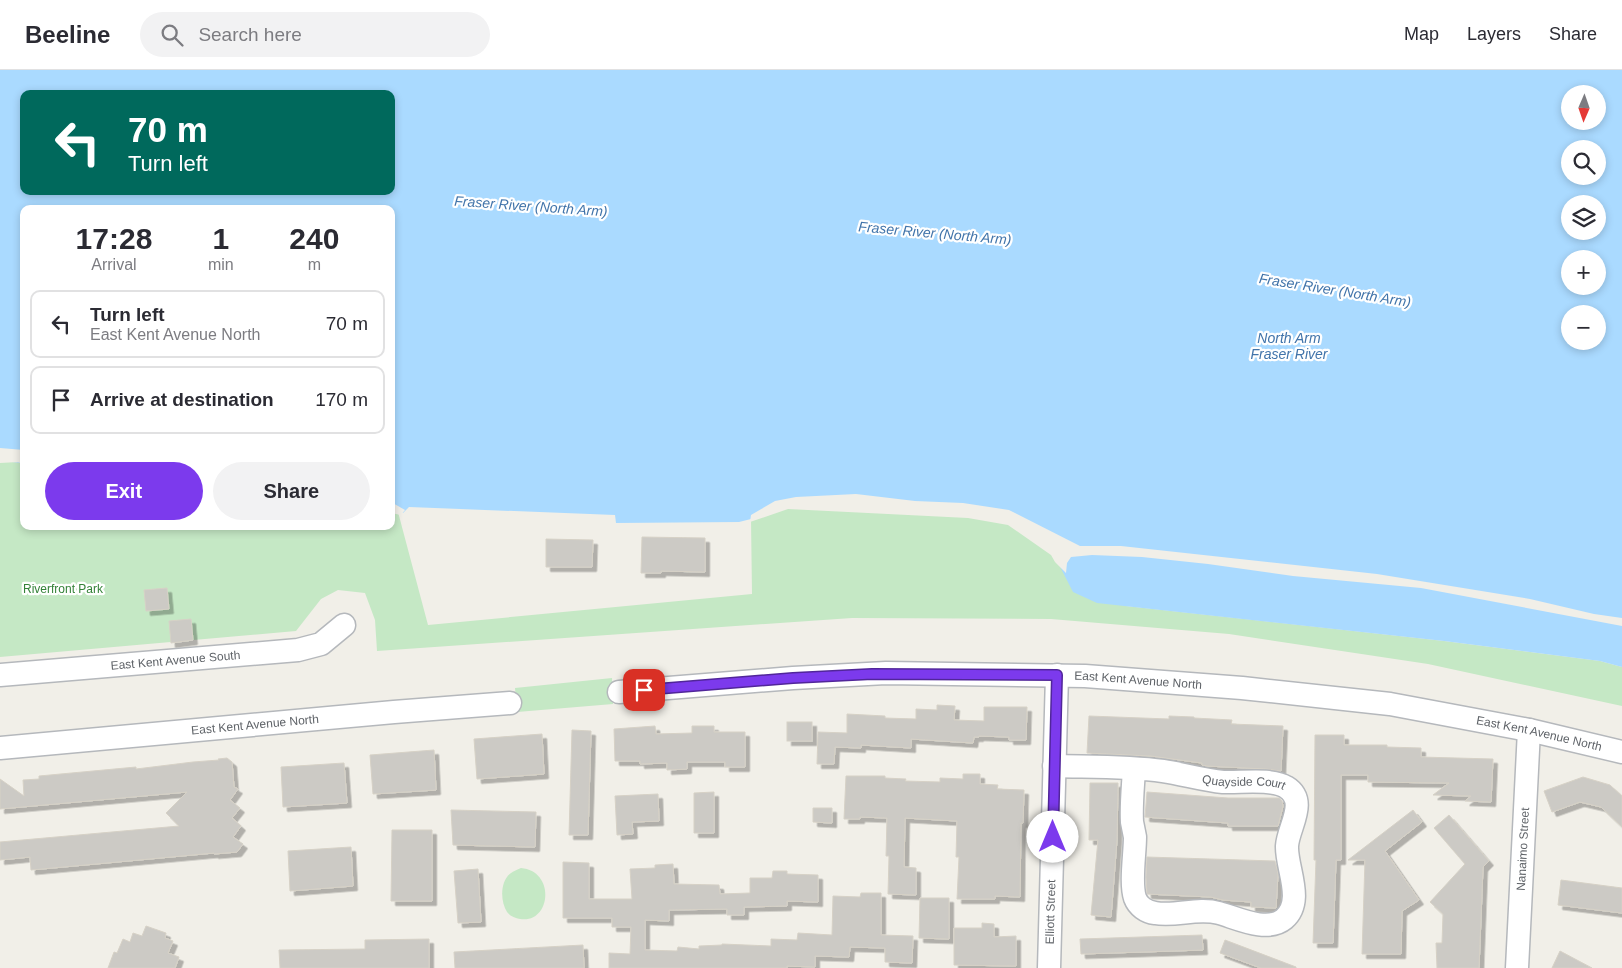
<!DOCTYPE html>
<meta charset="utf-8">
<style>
body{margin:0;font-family:Helvetica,sans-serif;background:#f2f2f3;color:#2b2b33;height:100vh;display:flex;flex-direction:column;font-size:19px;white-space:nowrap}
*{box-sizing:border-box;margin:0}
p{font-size:16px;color:#7c7c81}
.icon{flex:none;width:28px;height:28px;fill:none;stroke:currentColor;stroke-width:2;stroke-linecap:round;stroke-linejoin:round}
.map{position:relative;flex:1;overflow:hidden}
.drawer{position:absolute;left:20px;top:135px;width:375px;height:325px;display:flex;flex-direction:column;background:#fff;border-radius:10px;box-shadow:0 2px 8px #0003}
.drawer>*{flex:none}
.hud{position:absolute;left:20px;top:20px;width:375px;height:105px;border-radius:10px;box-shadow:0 2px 8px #0003;background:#00695c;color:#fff;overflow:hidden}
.needle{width:32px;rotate:182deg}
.fabs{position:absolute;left:1561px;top:15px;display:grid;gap:10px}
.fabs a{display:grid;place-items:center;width:45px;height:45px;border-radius:50%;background:#fff;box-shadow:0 2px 8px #0003;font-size:25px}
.pin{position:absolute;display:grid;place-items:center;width:42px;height:42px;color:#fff;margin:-21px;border-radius:10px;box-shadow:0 2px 8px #0006}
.me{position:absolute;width:55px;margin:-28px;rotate:0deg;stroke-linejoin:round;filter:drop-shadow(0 0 4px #0008)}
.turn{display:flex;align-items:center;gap:18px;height:105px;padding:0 25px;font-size:22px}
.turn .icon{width:65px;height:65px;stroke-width:2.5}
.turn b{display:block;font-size:35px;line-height:42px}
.eta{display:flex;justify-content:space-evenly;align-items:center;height:85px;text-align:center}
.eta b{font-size:30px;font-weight:700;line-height:35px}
.primary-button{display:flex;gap:10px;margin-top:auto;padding:10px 25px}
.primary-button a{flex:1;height:58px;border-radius:30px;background:#7c3aed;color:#fff;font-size:20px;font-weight:700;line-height:58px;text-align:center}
.primary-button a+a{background:#f2f2f3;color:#2b2b33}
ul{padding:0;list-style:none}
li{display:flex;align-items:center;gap:15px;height:68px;margin:0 10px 8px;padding:0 15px;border:2px solid #e1e1e2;border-radius:10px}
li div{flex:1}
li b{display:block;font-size:19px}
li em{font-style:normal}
header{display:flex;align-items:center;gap:30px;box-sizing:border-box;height:70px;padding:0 25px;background:#fff;border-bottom:1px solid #e1e1e2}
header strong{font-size:24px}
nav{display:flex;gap:28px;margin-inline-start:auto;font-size:18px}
.search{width:350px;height:45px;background:#f2f2f3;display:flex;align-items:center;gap:12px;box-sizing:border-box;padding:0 18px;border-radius:28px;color:#7c7c81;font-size:19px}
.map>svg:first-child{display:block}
.green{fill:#c5e8c5}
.water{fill:#aadaff;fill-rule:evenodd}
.pier{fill:#f1efe8}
.building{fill:#cccac5;stroke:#d6d1c6;filter:url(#shadow)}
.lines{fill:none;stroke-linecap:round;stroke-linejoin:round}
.minor-casing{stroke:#b5b8bc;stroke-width:25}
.minor{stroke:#fff;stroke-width:22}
.route-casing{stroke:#51269a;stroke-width:12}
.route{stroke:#7c3aed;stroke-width:9}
.labels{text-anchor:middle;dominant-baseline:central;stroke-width:4.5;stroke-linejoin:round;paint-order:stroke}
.park-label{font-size:12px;fill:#348238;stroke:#fff}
.street-label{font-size:12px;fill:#5f6368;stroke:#fff}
.water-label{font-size:14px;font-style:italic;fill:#4174aa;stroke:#fff}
</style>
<header>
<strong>Beeline</strong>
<div class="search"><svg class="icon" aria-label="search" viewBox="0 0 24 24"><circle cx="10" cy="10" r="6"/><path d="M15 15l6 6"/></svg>Search here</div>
<nav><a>Map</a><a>Layers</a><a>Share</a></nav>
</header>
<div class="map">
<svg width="1622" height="898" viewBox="0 0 1622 898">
<defs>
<filter id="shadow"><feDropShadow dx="4.5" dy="4.5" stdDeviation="0" flood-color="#0004"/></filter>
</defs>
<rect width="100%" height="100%" fill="#f1efe8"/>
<g class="green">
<path d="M0,391l24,2v63h367v-15l7,1 30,113 324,-31 -1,-75 37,-13 179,10 42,6 117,84 318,35 156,20 22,6v39l-194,-42 -199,-30 -178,-15 -199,-1 -475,33 -2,-31 -10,-27 -27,-3 -17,9 -25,32 -296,26z"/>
<path d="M612,608l1,26 -96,8 -2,-24z"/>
<path d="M521,798c35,3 30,56 -1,51 -5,-1 -10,-3 -13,-7 -7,-11 -7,-31 4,-39 3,-2 7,-4 10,-5z"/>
</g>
<path class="water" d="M0,0h1622v597l-22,-6 -156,-20 -347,-38 -24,-11 -20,-39 -44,-30 -42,-7 -179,-10 -37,13 -12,3 -123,1 -1,-8 -206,-8 -6,6 -12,-2v-302h-367v254l-24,-2zM24,24h367v97h-367zM1570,24h28v27h-28zM1570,79h28v27h-28zM1570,134h28v27h-28zM1570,189h28v27h-28zM1570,244h28v27h-28z"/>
<g class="pier">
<path d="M0,378l24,2v14l-6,-2 -18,1z"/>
<path d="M856,424l59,7 48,2 46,7 71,36h41l256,28 153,25 64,15 28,4v8l-201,-38 -128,-12 -85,-12 -66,-7 -50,-2 -21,2 -4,6 -1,10 -11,-11 -4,-7 -43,-30 -40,-7 -180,-9 -38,13 1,-7 24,-14 21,-4z"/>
<path d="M391,432l14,8 -4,5 -10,-2z"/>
</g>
<g class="building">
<path d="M642,467l63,1v34l-44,-1v2h-20z"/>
<path d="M546,469l47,1 -1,27h-46z"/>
<path d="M167,518l2,21 -23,2 -2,-21z"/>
<path d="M191,549l2,21 -22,3 -2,-22z"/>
<path d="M937,635l18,1 -1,14 30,1v-14h43l-1,33h-17v-3l-30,-1v1h-5l-1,6 -62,-4v9l-50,-3v3l-26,-1 -1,17h-17l1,-32 29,1v-19l38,2v2l31,1v-10l21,1z"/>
<path d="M1089,646l80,3v-3l25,1v1l38,2 -1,4 52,2 -2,45 -15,-2 -59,-3 -5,-1v-2l-51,-7 -64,-3z"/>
<rect x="787" y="652" width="25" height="19"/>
<path d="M655,656l1,8 36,-1v-7h22v6h31v35h-20v-5h-38v7l-20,1v-7l-27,1v-3h-25l-1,-32z"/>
<path d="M572,660l19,1 -3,104h-19z"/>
<path d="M542,664l2,40 -67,5 -3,-40z"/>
<path d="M1315,665h29v10h43v2l34,1v9l72,2 -2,43 -26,-1 6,-5 -38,-1 16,-12 -81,-1v-7h-27v85h-5l-3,83h-20l3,-83h-2z"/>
<path d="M434,680l2,40 -63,4 -3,-39z"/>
<path d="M227,688l5,4 2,25 4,2 -8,11 10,8 -8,10 9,8 -8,11 10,7 -6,8 -23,2v-1l-183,17 -1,-13 -30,3v-18l179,-16 -13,-13 21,-21 -187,17v-30l24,17 -1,-16 16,-1v-3l97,-9v2l57,-7 26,-2 -1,-1z"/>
<path d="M344,693l3,40 -64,4 -2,-40z"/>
<path d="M963,704h17v10l18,1 -1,4 27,1 -1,33h-2l-1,74 -25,-1v3h-38l2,-42h-3l1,-36 -52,-3 -1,49 12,1v27l-28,-1 1,-38h-3l1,-38 -27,-1v2h-16l2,-43h39v2l21,1 -1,2 35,1v-4l23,1z"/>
<path d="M1583,707l27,8 12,11v31l-21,-20 -21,-5 -28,10 -8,-21z"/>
<path d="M1090,713h28l-1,57 -6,77 -20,-2 7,-75h-9z"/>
<path d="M714,722v41h-20v-40z"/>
<path d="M1147,722l81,6h51l3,3 1,5 -5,20h-50v-3l-83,-6z"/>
<path d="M658,724l1,27 -27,1 1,12 -16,1 -2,-39z"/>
<path d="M813,738h19v15l-19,-1z"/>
<path d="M451,740l85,2 -1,35 -82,-2z"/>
<path d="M1413,740l9,12 -37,29 34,49 -17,11 -1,43h-39l3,-94h-17z"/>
<path d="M1449,745l40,46 -6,6 -4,101h-42l-1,-25h6l1,-29 -13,-12 35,-38 -31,-36z"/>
<path d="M392,760h40v71h-41z"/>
<path d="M351,777l2,39 -63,5 -2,-40z"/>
<path d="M1147,787l128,4 3,13 -2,34 -25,-1v-5l-28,-2 -12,-3 -64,-3 -1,-17z"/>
<path d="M563,792l26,1v36h43l-2,-30 25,-1v-3l18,-1 1,20 45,1 1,9 30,-1v-15h22l1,-7h14v3l31,1v27l-31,-1v5l-43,1v8h-17v-6l-58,1v11l-24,-1v30l32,1 1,-4 21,2v-3l23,-1v-1l49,2v-7l26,1 1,-7 34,2 1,-39 27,1 1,-4h20v42l32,1 -1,27 -27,-1v-14l-35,-1 -1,10 -34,-1v11l-28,-1v2h-178v-15l21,1 1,-27h-19v-9h-49z"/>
<path d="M478,799l3,53 -23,1 -4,-52z"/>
<path d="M1561,810l61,8v25l-64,-8z"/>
<path d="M920,828h29v41l-30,-1z"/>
<path d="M982,853l12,1v13l22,-1v30l-62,-1v-37h28z"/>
<path d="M146,856l20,7 -1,5 8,3 -5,12 11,4 -4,11h-67l6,-16 3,1 6,-14 7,3 3,-9 9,3z"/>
<path d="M1202,865l1,15 -122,4 -1,-15z"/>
<path d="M429,869v29h-149l-1,-18 86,-1v-9z"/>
<path d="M1225,870l71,27v1h-35l-41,-15z"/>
<path d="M583,875l1,23h-129l-1,-16z"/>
<path d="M1560,881l32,17h-40z"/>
</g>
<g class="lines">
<g class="minor-casing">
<g id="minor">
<path id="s1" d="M0,605l298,-25 23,-6 23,-19"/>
<path id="s2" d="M619,622l174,-14 93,-5 199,3 157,12 148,16 139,26 93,22"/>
<path id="s3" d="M0,678l394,-36 116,-9"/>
<path id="s4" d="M1054,696c36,1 73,0 109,5 20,3 40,9 60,11 17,1 49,-4 63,5 23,14 2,40 1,59 -1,22 18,55 -3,73 -17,14 -47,-1 -65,-6 -22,-6 -43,4 -64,0 -9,-1 -17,-7 -20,-15 -5,-15 0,-44 0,-61 -1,-5 -2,-10 -3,-15 -1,-17 1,-35 2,-53"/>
<path id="s5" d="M1049,898l8,-293"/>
<path id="s6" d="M1517,898l12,-238"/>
</g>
</g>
<use href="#minor" class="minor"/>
</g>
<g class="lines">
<g class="route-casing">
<path id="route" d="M644,620l149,-12 79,-4 185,1 -4,162"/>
</g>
<use href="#route" class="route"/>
</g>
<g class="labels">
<g class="park-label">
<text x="63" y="519">Riverfront Park</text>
</g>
<g class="street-label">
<text stroke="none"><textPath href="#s1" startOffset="176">East Kent Avenue South</textPath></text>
<text stroke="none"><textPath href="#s2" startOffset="520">East Kent Avenue North</textPath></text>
<text stroke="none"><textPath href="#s3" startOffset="256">East Kent Avenue North</textPath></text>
<text stroke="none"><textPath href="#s2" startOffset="925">East Kent Avenue North</textPath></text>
<text stroke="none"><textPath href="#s4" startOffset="191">Quayside Court</textPath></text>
<text stroke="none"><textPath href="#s6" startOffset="119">Nanaimo Street</textPath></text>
<text stroke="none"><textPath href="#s5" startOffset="56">Elliott Street</textPath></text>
</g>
<g class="water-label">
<text transform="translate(531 136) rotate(4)">Fraser River (North Arm)</text>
<text transform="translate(935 163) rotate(5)">Fraser River (North Arm)</text>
<text transform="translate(1335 220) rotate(9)">Fraser River (North Arm)</text>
<text x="1289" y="268">North Arm<tspan x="1289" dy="16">Fraser River</tspan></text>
</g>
</g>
</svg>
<div class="fabs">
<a><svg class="needle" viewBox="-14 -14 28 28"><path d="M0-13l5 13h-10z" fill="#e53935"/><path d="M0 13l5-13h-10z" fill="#7c7c81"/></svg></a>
<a><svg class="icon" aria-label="search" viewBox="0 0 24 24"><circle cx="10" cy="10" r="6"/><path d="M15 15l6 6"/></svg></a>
<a><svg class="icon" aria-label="layers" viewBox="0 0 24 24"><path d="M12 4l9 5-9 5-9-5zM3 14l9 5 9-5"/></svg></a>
<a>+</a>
<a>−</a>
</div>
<div class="pin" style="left:644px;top:620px;background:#d93025"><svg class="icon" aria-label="arrive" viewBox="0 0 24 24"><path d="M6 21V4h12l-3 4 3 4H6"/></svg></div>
<svg class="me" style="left:1053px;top:767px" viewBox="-20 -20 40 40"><circle r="19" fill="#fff"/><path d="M0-13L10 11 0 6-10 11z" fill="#7c3aed"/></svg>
<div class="hud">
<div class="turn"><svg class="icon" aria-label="left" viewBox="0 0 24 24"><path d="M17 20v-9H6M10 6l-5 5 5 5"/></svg><div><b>70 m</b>Turn left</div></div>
</div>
<section class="drawer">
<div class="eta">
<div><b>17:28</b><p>Arrival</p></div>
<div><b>1</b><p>min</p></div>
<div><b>240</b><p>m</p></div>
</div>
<ul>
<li><svg class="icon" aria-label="left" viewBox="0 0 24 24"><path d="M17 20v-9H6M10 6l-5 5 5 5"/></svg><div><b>Turn left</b><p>East Kent Avenue North</p></div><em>70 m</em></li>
<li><svg class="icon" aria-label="arrive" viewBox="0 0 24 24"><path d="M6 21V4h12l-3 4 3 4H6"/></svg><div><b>Arrive at destination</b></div><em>170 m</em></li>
</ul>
<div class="primary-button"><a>Exit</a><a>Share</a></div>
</section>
</div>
